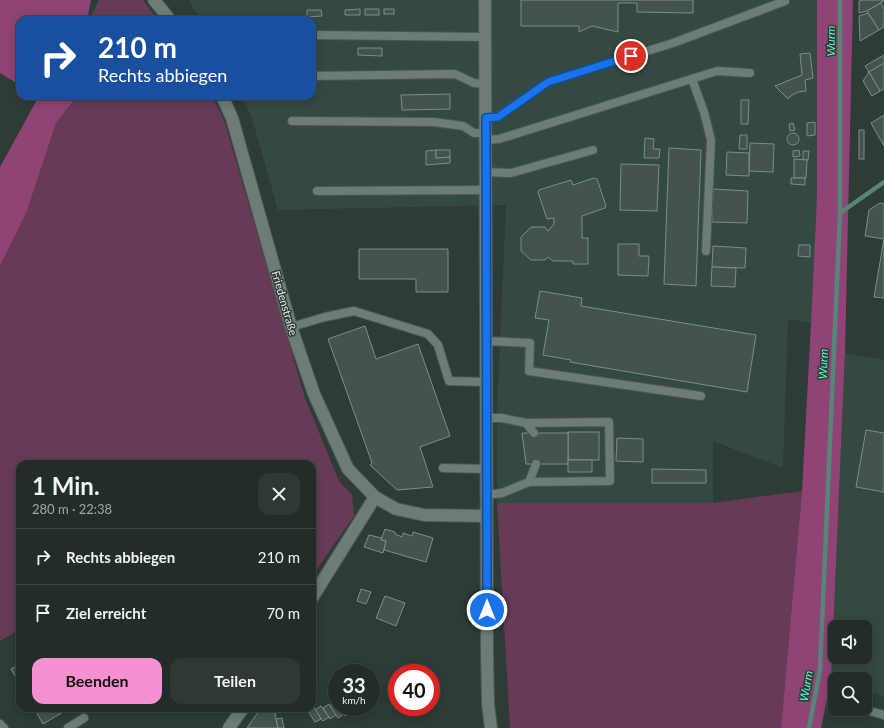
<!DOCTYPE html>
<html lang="de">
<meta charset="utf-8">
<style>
body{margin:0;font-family:Lato,sans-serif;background:#2e3834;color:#f1f3f6;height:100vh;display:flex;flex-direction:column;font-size:15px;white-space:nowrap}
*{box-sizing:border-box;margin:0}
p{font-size:13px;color:#a2a7a8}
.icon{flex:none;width:22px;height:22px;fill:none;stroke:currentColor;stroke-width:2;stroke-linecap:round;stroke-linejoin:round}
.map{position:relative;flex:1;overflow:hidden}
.details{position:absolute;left:16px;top:460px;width:300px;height:252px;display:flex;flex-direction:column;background:#222c28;border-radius:12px;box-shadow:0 2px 10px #0003,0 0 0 1px #3f4845}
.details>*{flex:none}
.hud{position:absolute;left:16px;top:16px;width:300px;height:84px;border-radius:12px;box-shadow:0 2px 10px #0003,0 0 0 1px #3f4845;background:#1a4fa0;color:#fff;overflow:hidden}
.fabs{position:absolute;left:828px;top:620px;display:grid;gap:8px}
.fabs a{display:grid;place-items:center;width:44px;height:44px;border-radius:8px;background:#222c28;box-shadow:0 2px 10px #0003,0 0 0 1px #3f4845;font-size:20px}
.speed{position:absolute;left:328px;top:664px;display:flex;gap:8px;font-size:20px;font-weight:700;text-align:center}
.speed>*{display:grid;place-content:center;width:52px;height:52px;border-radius:50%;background:#222c28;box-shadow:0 2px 10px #0003,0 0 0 1px #3f4845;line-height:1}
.speed small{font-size:10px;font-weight:400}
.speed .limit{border:6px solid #d22;background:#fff;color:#111}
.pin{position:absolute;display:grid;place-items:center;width:34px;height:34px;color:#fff;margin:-17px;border:2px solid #fff;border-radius:50%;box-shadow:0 1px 4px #0007}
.me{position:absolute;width:44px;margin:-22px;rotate:0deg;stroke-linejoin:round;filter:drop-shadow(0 0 3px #0008)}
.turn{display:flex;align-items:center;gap:14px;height:84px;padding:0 16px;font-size:18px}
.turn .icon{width:52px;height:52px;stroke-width:2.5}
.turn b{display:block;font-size:28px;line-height:34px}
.round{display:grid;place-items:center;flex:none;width:42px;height:42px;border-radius:12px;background:#2e3834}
.summary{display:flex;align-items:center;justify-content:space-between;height:68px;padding:0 16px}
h1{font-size:24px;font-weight:700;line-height:30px}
.button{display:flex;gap:8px;margin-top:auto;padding:8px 16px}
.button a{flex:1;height:46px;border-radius:12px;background:#f690d0;color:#111;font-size:16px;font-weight:700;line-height:46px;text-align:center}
.button a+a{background:#2e3834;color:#f1f3f6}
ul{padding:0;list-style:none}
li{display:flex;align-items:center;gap:12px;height:56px;padding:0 16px;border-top:1px solid #3f4845}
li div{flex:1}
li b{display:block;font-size:15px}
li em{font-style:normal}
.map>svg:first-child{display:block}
.built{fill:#344942;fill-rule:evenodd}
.green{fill:#673b56}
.forest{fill:#904375}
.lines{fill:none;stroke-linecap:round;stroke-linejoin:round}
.stream{stroke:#558678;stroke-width:4.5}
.building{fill:#45534e;stroke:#7e8d87}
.service-casing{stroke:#4b5753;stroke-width:10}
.minor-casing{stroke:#4b5753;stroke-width:14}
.tertiary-casing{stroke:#4b5753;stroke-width:14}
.service{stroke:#6d7c77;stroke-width:8}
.minor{stroke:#6d7c77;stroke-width:12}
.tertiary{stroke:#6d7c77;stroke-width:12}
.route-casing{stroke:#114b97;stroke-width:10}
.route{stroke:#1a73e8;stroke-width:7}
.labels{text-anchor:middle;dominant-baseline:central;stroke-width:3;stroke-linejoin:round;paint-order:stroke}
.street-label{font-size:11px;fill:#e6eeeb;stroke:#2e3b36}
.water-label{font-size:12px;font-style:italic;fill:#54f9cc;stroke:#2e3b36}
</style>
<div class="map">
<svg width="884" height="728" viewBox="0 0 884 728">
<rect width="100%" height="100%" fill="#2e3b36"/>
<g class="built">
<path d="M189,0h628v195l-6,128 -23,-4 -5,149 -70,-27v62h-216v-95l9,-203 -228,5 -27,-95 -10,-19h71v-76h-112z"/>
<path d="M845,353l39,7v336l-19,-5v-12l-34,1zM835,627h30v30h-30z"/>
</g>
<g class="green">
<path d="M99,0h44l15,20h-69z"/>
<path d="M77,96h135l12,24 81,278 34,83 13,14 2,21 -42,60v-112h-292v165l-20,12v-375l27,-55 29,-88z"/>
<path d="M802,491l-21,237h-271l-13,-225h216z"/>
</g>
<g class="forest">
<path d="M0,0h91l-4,20h-67v64h-2l-18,-11z"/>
<path d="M817,0h36l-8,353 -14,327 -10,48h-40l21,-237 9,-168 6,-128z"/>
<path d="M39,96h38l-21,27 -29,88 -27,55v-99z"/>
</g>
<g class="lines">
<g class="stream">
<path d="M840,213l44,-31"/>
<path d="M809,728l11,-59 20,-456v-213"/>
</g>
</g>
<g class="building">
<path d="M521,0h172v13l-56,-1v-9h-19v29l-26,-6 -13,6v-6h-58z"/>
<path d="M862,0h22v1l-17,10 -8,2v-12z"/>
<path d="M881,3l3,6v18l-5,3 -12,-19z"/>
<path d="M360,9v6h-15v-5z"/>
<rect x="365" y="9" width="14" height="6"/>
<rect x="384" y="9" width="10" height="5"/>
<path d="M307,10h14l1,6 -15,1z"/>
<path d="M868,13l11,17 -19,11 -1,-25z"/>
<path d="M358,48h24v8l-24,-1z"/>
<path d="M810,53l3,25 -8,2 1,11 -8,1 -9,5 -1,2 -13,-13 27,-11 -2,-21z"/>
<path d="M884,55v8l-15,9 -4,-6z"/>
<path d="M884,63v26l-4,2 -11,-19z"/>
<path d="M869,72l11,19 -8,5 -9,-15z"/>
<path d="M450,94v15l-48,1 -1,-15z"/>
<path d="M741,100h8l-1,24h-7z"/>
<path d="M884,115v31l-13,-23z"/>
<path d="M815,122v13l-8,1v-13z"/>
<path d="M793,123l2,7 -5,1 -1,-7z"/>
<rect x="859" y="130" width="5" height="29"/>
<circle cx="793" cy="139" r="6"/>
<path d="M740,135h7v14h-8z"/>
<path d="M645,138l9,1 -1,10h7l-1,9h-15z"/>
<path d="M750,143l24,1 -1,28 -24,-1z"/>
<path d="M669,148l32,2 -5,136 -32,-2z"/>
<path d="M436,150v8l14,-1v6l-24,2v-14z"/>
<path d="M436,150h14v7l-14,1z"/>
<path d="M799,150l1,6 -7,1v-6z"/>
<path d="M803,151h6l-1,9h-5z"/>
<path d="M727,152l22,1v23l-23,-1z"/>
<path d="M794,159l13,1 -1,18h-12z"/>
<path d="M621,164l38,1 -2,46 -37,-1z"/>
<path d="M594,178l3,1 9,27 -1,2 -23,8v22h6v26h-15v-3h-20l-5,-4 -3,3h-14l-10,-9v-14l10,-10h14l3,4 6,-7v-6l-7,1 -9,-27 1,-2 32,-10 2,5z"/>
<path d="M791,178h14v7l-14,-1z"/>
<path d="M713,189l35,2 -1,32 -35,-1z"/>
<path d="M880,203l4,1v94l-10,-1 10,-58 -19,-3 4,-26z"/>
<path d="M618,244h21v12h10l-1,20 -30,-1z"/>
<path d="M799,245h11v12l-12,-1z"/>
<path d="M713,246l33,2 -1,20 -33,-1z"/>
<path d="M359,249h89v43h-32v-13h-57z"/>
<path d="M712,267l24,1 -1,19 -24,-1z"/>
<path d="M540,291l42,7 -1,8 175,29 -9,57 -177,-30 1,-2 -28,-5 6,-35 -14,-2z"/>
<path d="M365,326l11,33 42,-15 32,92 -30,11 13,40 -36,3 -27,-25 2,-2 -44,-124z"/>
<path d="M866,430l18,3v59l-28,-5z"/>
<rect x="568" y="432" width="31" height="28"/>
<path d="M522,433h46v31h-42z"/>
<path d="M617,438l26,1v23l-27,-1z"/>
<rect x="568" y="460" width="24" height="12"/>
<path d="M652,469l54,1v13h-54z"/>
<path d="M385,529l10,3v2l7,3 1,-4 9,3 1,-4 20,6 -7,24 -42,-12 2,-9 -5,-1z"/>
<path d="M369,535l13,3 -1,2 5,1 -3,12 -19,-6z"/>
<path d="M361,589l10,3 -5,12 -9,-3z"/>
<path d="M385,596l20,7 -9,23 -20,-8z"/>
<path d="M20,664v20l-9,-15z"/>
<path d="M336,702l1,5h2l5,7 -6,4 -8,-12z"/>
<path d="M329,704l7,11 -6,4 -7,-11z"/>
<path d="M321,706l8,11 -6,4 -8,-11z"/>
<path d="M314,707l7,12 -6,3 -7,-11z"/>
<path d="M339,707h9l3,5 -6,4z"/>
<path d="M34,708h36l-27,16z"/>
<path d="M261,708h26l1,3 -13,2 3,15h-31z"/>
<path d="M282,718l2,10h-6l-2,-9z"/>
</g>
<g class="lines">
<g class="service-casing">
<g id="service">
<path d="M312,35l173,2"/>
<path d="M312,76l143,-2 19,9 11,1"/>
<path d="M692,79l12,33 7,28 -5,111"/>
<path d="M486,118l11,-1 51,-35 125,-39 112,-42"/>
<path d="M292,121l142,1 29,4 11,7h12"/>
<path d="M486,140l13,-1 218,-68 33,2"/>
<path d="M486,172l25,1 82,-23"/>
<path d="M317,191l169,-1"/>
<path d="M291,327l34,-10 29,-6 74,23 10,11 11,36 37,1"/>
<path d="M485,341l45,2 -1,28 172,25"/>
<path d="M486,418h16l24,5 8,10"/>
<path d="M526,423l83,-1 1,59 -81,1"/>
<path d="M443,468l43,1"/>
<path d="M486,495l16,-2 27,-11 7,-18"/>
<path d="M862,709l22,6"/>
<path d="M0,724l4,4"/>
<path d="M68,728l16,-10"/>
</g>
</g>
<g class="minor-casing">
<g id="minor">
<path d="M154,0l16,20"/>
<path d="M222,96l10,22 59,209 23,67 34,75 27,28 21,12 28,6 62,1"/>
<path d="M312,598l63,-101"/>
<path d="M229,728l14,-20"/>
</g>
</g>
<g class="tertiary-casing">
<path id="tertiary" d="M485,0l2,651 1,53 3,24"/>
</g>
<use href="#service" class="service"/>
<use href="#minor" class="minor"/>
<use href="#tertiary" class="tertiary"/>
</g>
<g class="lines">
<g class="route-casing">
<path id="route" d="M487,610l-1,-492 12,-1 50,-35 83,-26"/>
</g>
<use href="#route" class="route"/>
</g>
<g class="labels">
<g class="street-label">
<text transform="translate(285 303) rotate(74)">Friedenstraße</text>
</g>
<g class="water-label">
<text transform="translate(830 41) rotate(-90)">Wurm</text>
<text transform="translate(823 364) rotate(-88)">Wurm</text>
<text transform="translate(806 686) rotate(-80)">Wurm</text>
</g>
</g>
</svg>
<div class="fabs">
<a><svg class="icon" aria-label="sound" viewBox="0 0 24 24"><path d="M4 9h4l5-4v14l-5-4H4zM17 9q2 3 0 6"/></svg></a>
<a><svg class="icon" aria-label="search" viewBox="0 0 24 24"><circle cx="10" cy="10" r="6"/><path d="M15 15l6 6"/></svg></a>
</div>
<div class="speed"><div>33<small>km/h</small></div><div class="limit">40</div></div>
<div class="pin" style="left:631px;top:56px;background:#d93025"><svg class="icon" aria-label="arrive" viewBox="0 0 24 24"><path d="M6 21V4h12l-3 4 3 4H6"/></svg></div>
<svg class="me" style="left:487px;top:610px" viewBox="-20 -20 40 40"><circle r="17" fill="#1a73e8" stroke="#fff" stroke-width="3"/><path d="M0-11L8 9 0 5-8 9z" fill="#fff"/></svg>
<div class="hud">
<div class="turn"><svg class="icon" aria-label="right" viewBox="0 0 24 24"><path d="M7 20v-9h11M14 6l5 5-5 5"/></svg><div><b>210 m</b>Rechts abbiegen</div></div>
</div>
<section class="details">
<div class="summary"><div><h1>1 Min.</h1><p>280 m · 22:38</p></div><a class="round"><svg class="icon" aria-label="close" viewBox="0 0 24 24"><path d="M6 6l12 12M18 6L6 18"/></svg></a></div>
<ul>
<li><svg class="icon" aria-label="right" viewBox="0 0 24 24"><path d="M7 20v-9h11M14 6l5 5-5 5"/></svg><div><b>Rechts abbiegen</b></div><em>210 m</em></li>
<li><svg class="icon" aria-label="arrive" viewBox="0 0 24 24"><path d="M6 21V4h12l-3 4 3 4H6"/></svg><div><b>Ziel erreicht</b></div><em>70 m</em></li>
</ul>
<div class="button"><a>Beenden</a><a>Teilen</a></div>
</section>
</div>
